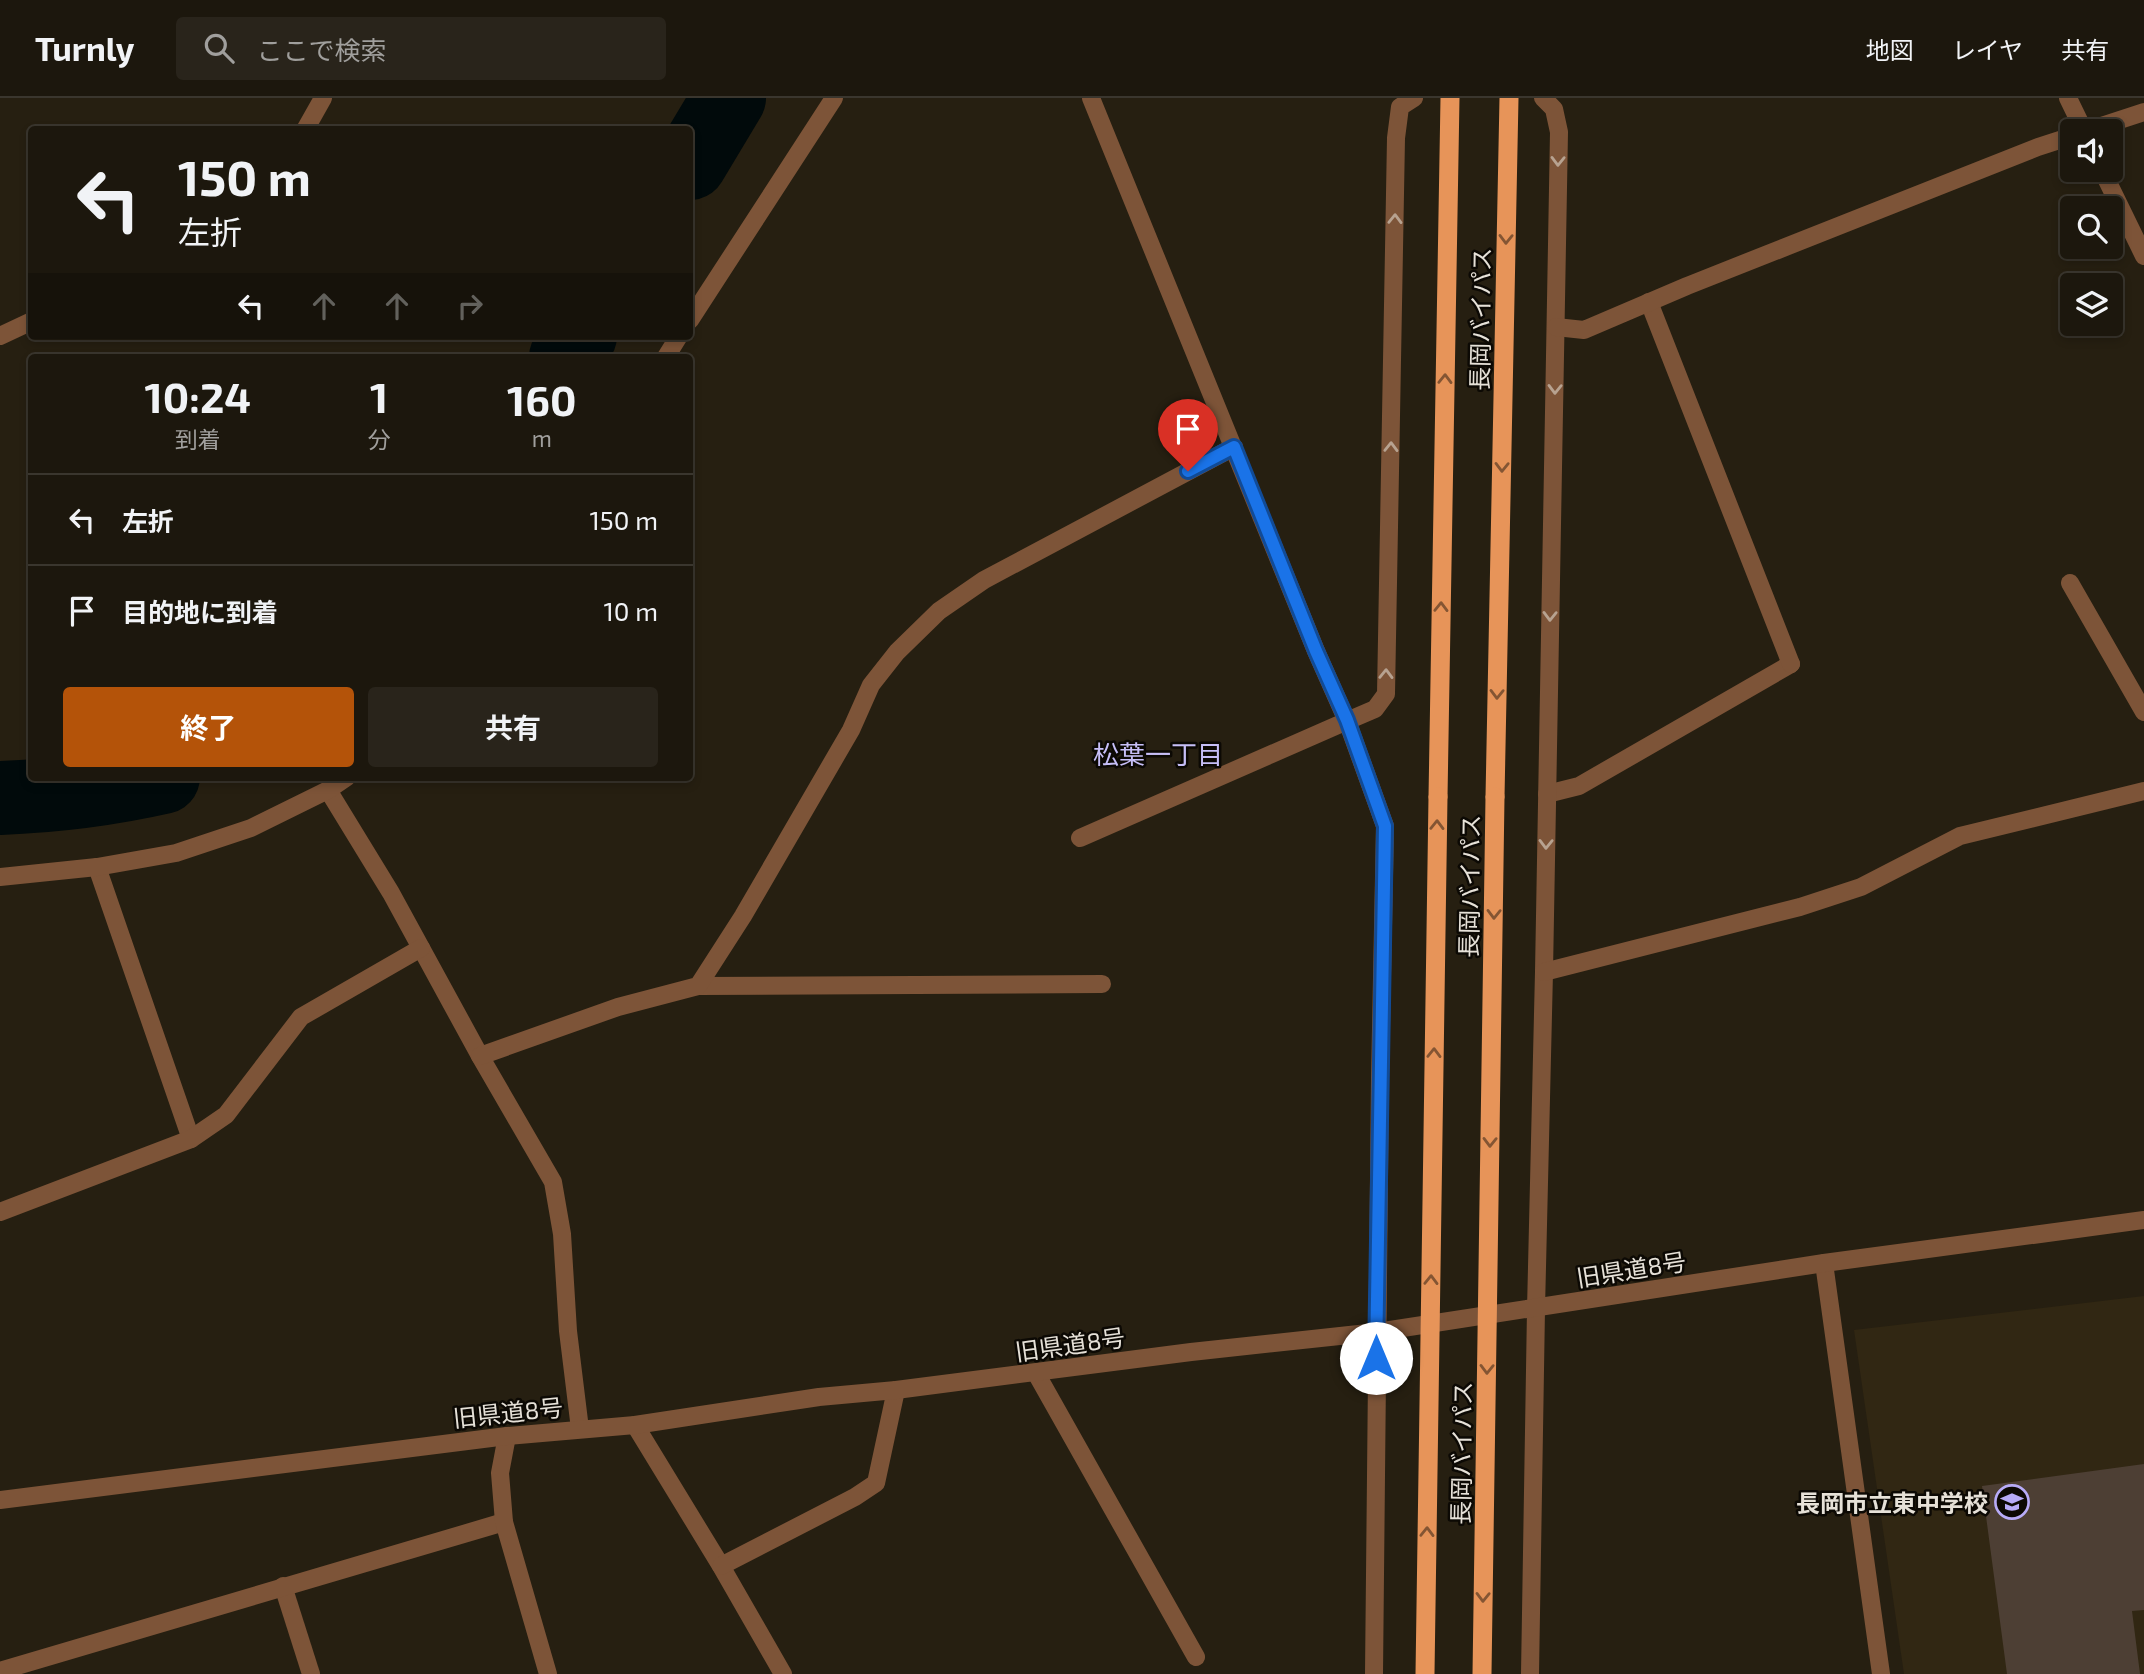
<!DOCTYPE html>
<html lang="ja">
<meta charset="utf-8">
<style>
body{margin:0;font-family:"Exo 2","Noto Sans JP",sans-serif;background:#29241b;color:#f1f3f6;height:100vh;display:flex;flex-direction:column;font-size:26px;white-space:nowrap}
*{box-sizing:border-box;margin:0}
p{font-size:23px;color:#a09f9d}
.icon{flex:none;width:38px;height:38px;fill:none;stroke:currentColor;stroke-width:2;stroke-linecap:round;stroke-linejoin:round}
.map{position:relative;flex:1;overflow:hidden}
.side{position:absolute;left:28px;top:256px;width:665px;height:427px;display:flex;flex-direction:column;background:#1c170d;border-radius:7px;box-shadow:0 4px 10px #0003,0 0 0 2px #3a362e}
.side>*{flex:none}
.guide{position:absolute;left:28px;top:28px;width:665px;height:214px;border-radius:7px;box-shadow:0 4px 10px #0003,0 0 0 2px #3a362e;background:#1c170d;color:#f1f3f6;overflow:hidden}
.controls{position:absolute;left:2060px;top:21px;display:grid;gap:14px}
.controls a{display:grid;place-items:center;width:63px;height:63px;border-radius:7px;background:#1c170d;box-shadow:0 4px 10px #0003,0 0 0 2px #3a362e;font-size:35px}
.pin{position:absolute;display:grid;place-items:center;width:60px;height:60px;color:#fff;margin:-72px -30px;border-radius:50% 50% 50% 0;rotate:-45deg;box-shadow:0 0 7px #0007}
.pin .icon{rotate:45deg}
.me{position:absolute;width:77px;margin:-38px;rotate:0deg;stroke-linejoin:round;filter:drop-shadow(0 0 5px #0008)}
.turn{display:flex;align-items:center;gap:24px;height:147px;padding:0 35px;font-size:32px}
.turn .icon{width:91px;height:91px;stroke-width:2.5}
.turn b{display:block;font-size:49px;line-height:60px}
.lanes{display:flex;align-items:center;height:66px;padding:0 35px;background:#0003;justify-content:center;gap:35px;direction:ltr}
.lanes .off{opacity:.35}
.eta{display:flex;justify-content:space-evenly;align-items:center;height:119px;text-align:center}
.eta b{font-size:42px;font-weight:700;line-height:49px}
.action{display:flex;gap:14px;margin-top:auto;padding:14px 35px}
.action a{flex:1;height:80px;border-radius:7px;background:#b45309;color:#fff;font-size:28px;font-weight:700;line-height:80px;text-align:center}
.action a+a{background:#29241b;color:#f1f3f6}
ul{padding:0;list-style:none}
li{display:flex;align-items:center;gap:21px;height:91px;padding:0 35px;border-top:2px solid #3a362e}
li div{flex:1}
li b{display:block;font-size:26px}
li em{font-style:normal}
header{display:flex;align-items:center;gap:42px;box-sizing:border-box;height:98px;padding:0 35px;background:#1c170d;border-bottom:2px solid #3a362e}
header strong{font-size:33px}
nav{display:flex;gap:38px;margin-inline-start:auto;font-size:24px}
.search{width:490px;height:63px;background:#29241b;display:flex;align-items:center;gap:18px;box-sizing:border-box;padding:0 24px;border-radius:7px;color:#a09f9d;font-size:26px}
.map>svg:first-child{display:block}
.built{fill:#312713}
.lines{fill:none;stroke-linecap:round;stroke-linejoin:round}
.river{stroke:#010a0b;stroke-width:74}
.building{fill:#4d3f34}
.service{stroke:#7d5438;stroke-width:18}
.minor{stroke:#7d5438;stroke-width:18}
.tertiary{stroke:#7d5438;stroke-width:18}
.trunk{stroke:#e79459;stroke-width:19}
.trunk-bridge{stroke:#e79459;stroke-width:19}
.oneway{stroke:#b7a290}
.oneway2{stroke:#845533}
.route-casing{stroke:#114b97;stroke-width:18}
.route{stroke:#1a73e8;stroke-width:12}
.labels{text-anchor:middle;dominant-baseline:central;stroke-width:5;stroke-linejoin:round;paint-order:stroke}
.street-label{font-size:24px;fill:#e6e1d8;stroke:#0c0904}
.poi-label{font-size:24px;font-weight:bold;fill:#e6e1d8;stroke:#0c0904;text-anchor:end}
.neighbourhood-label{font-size:26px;fill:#c6bef7;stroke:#0c0904}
</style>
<header>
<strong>Turnly</strong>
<div class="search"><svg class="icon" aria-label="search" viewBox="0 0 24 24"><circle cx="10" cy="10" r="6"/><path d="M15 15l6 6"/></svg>ここで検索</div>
<nav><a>地図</a><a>レイヤ</a><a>共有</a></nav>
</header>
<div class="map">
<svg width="2144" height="1576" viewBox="0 0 2144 1576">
<rect width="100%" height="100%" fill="#261f11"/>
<path class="built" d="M2144,1198v378h-240l-50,-344z"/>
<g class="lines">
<g class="river">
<path d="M690,65l39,-65"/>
<path d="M566,259l14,-21"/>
<path d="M0,700c55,-2 110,-9 163,-21"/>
</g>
</g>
<path class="building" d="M2144,1366v146l-12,1 8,63h-133l-25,-188z"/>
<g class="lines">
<g class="service">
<path d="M2070,485l74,129"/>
<path d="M1347,623l28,-12 11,-15 10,-556 4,-31 14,-9"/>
<path d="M1547,696l32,-8 212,-122"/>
<path d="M1536,1211l8,-337 15,-840 -5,-23 -11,-11"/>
<path d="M283,1488l28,88"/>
<path d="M0,1573l504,-149"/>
</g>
<g class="minor">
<path d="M1091,0l225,553 31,70 38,105 -5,252 -6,596"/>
<path d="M305,32l18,-32"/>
<path d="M2086,33l58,-19"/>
<path d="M1649,204l142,362"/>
<path d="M690,222l144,-222"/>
<path d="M1556,229l28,3 103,-44 351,-139 34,-11"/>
<path d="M0,238l32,-15"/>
<path d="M666,259l13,-21"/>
<path d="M328,692l63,103 89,163 73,126 9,52 6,97 12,98"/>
<path d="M1080,740l267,-117"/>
<path d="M97,769l94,272"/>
<path d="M0,779l97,-10 79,-14 75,-25 77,-38 19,-13"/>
<path d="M1544,874l256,-65 61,-20 99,-51 184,-45"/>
<path d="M698,888l404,-2"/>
<path d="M480,958l138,-49 80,-21 45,-70 108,-186 20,-45 26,-33 42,-41 45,-31 250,-133"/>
<path d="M0,1114l191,-73 35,-24 75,-98 120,-69"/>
<path d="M1824,1165l57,411"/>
<path d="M1036,1275l160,284"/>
<path d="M635,1327l86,141 62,108"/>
<path d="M507,1338l-7,37 4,49 44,152"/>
<path d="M721,1468l134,-69 21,-14 20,-93"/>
<path d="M1530,1576l6,-365"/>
</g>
<g class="tertiary">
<path d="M2068,0l16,33"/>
<path d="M2102,72l42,86"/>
<path d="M0,1402l507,-64 128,-11 184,-28 77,-7 295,-38 186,-20 447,-69 320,-43"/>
</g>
<g class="trunk">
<path d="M1438,699l12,-699"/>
<path d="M1495,699l14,-699"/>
</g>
<g class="trunk-bridge">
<path d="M1425,1576l13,-877"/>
<path d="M1482,1576l13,-877"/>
</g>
</g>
<defs><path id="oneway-chevron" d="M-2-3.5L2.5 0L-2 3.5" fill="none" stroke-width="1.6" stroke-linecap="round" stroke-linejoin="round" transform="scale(1.75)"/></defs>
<g class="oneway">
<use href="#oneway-chevron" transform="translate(1558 63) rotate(91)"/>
<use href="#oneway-chevron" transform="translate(1395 121) rotate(-89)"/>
<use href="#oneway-chevron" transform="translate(1555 291) rotate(91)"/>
<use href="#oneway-chevron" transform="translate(1391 349) rotate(-89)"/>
<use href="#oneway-chevron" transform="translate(1550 518) rotate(91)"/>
<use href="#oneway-chevron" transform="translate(1386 576) rotate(-89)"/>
<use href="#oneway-chevron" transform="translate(1546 746) rotate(91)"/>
</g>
<g class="oneway2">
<use href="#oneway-chevron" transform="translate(1506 141) rotate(91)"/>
<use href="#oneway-chevron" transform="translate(1445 281) rotate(-89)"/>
<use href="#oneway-chevron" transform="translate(1502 369) rotate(91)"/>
<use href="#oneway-chevron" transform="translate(1441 509) rotate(-89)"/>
<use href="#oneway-chevron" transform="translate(1497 596) rotate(91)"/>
<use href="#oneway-chevron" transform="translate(1437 727) rotate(-89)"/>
<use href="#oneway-chevron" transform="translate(1494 816) rotate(91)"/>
<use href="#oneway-chevron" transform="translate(1434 955) rotate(-89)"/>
<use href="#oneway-chevron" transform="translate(1490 1044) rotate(91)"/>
<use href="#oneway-chevron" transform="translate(1431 1182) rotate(-89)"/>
<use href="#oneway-chevron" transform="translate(1487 1271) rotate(91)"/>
<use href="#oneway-chevron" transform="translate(1427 1434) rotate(-89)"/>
<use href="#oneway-chevron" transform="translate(1483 1499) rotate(91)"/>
</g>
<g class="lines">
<g class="route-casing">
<path id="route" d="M1188,373l46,-24 82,204 31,69 38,106 -9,532"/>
</g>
<use href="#route" class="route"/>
</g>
<defs>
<g id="school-ring" transform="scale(1.75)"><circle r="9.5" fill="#0c0904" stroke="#b7abf7" stroke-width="1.5"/><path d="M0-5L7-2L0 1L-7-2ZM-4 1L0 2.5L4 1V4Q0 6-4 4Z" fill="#b7abf7"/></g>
</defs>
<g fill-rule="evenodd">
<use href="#school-ring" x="2012" y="1404"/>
</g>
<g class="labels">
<g class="street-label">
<text transform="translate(1480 221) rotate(-89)">長岡バイパス</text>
<text transform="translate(1469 788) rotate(-89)">長岡バイパス</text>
<text transform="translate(1631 1171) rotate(-9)">旧県道8号</text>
<text transform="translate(1070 1246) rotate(-8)">旧県道8号</text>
<text transform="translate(508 1314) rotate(-6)">旧県道8号</text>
<text transform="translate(1461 1355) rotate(-89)">長岡バイパス</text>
</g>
<g class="poi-label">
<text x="1988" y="1404">長岡市立東中学校</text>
</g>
<g class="neighbourhood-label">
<text x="1158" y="655">松葉一丁目</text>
</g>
</g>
</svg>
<div class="controls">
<a><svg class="icon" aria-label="sound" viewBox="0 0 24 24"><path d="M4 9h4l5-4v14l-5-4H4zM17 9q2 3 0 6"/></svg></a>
<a><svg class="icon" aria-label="search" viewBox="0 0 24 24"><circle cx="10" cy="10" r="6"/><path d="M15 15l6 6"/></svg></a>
<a><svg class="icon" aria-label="layers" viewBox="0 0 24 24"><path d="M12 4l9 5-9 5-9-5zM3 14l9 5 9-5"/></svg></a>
</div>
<div class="pin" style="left:1188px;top:373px;background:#d93025"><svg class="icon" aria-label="arrive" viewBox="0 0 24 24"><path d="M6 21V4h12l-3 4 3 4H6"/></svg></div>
<svg class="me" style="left:1376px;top:1260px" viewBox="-20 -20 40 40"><circle r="19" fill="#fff"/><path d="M0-13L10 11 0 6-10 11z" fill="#1a73e8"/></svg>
<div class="guide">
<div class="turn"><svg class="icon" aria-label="left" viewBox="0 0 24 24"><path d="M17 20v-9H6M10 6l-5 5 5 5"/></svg><div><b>150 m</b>左折</div></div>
<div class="lanes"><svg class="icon" aria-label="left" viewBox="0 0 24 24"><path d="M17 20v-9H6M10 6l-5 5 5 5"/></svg><svg class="icon off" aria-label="ahead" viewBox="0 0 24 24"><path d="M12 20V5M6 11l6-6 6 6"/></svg><svg class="icon off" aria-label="ahead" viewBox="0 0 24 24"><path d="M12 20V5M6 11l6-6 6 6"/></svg><svg class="icon off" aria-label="right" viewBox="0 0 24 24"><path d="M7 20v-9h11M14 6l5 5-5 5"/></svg></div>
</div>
<section class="side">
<div class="eta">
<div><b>10:24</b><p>到着</p></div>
<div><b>1</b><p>分</p></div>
<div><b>160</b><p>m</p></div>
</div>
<ul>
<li><svg class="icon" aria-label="left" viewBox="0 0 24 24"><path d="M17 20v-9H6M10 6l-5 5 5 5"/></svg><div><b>左折</b></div><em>150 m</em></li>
<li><svg class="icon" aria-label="arrive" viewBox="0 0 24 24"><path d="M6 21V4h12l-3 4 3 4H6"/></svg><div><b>目的地に到着</b></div><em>10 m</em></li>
</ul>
<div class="action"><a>終了</a><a>共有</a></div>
</section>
</div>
